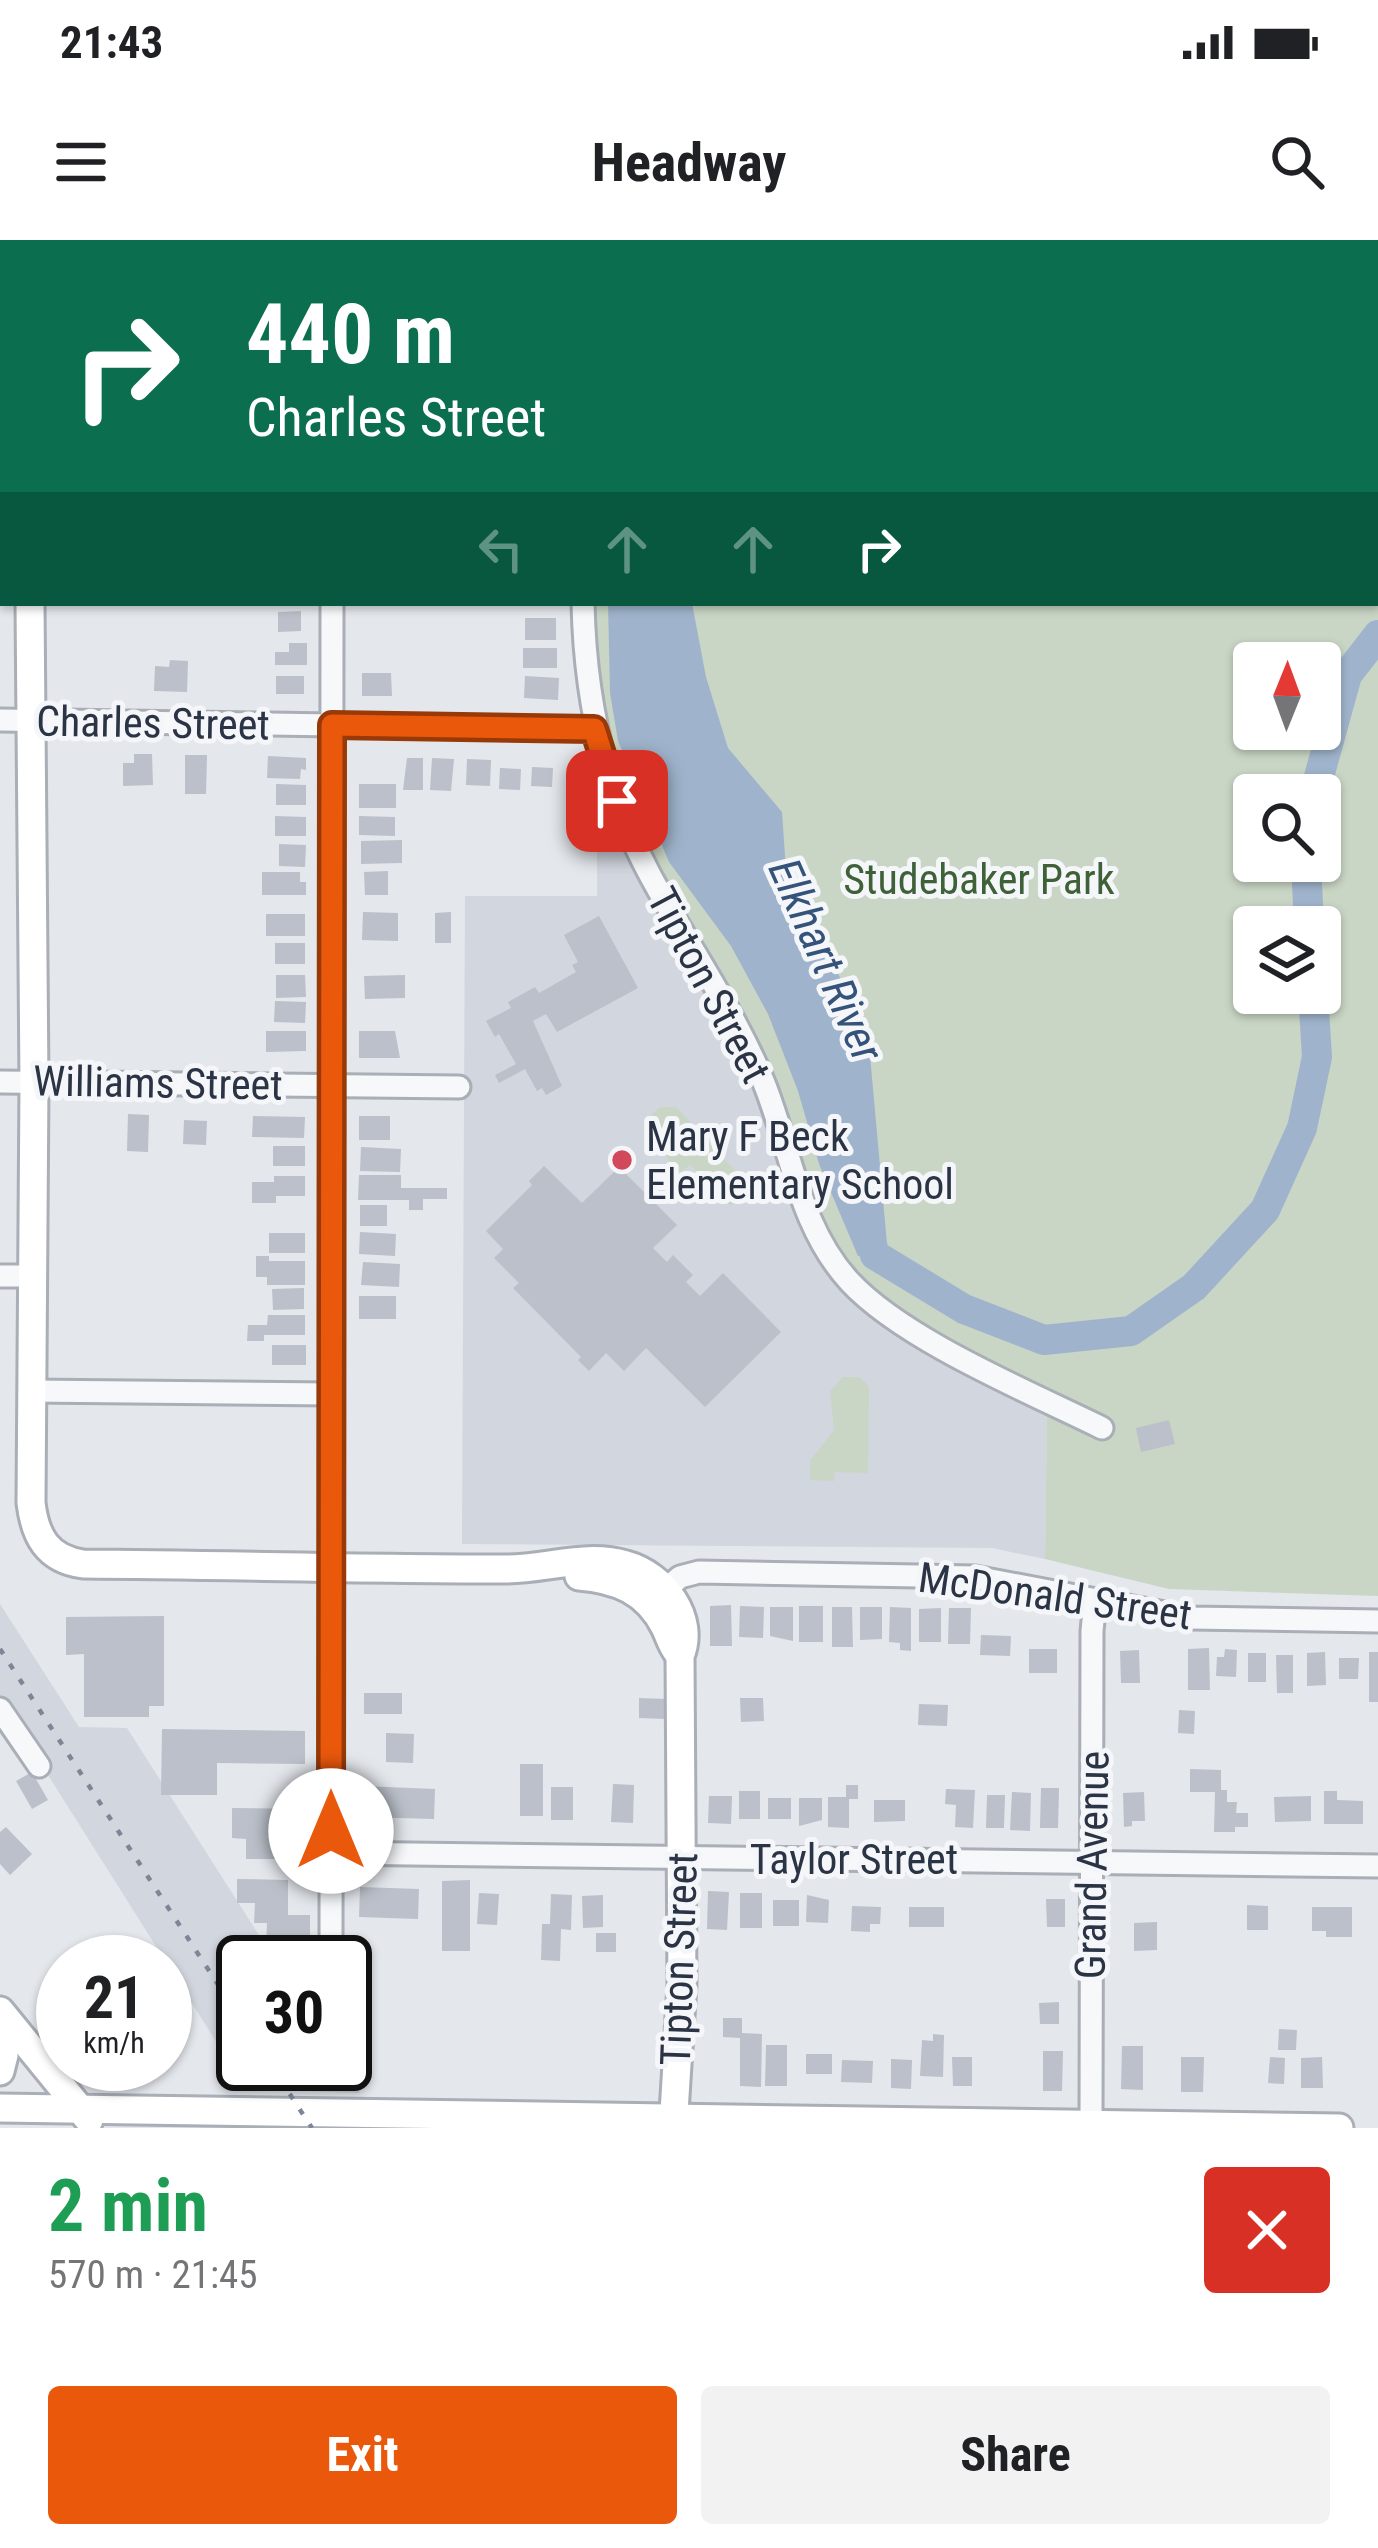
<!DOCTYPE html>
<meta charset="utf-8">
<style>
body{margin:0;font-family:"Roboto Condensed",sans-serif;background:#f2f2f2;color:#202124;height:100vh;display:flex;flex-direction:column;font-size:45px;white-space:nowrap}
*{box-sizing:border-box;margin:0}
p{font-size:39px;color:#757577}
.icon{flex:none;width:66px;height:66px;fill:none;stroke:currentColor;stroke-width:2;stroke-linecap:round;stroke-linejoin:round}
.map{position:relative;height:1888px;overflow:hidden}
.side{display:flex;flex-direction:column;background:#fff;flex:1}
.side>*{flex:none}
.hud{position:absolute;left:0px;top:0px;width:1380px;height:366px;box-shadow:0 3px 9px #0004;background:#0b6e4f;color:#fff;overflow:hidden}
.needle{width:78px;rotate:1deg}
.tools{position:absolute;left:1233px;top:402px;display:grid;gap:24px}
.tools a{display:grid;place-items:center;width:108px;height:108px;border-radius:12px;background:#fff;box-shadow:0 3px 9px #0004;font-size:60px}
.speed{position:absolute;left:36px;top:1695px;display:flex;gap:24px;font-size:60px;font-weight:700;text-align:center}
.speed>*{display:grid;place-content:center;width:156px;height:156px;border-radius:50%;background:#fff;box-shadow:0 3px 9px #0004;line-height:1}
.speed small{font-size:30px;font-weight:400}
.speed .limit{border:6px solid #111;border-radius:18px;background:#fff;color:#111}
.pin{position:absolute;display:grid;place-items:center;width:102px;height:102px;color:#fff;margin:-51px;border-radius:24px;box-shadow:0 6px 18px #0006}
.me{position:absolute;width:132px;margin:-66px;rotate:0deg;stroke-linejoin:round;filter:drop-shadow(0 0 9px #0008)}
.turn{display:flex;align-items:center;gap:42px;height:252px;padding:0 48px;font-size:54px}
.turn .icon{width:156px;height:156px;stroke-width:2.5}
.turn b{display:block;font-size:84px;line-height:102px}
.lanes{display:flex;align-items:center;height:114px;padding:0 48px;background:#0003;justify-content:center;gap:60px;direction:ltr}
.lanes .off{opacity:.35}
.round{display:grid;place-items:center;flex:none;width:126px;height:126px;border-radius:12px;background:#f2f2f2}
.head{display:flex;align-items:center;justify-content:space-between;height:204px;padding:0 48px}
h1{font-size:72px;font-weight:700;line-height:90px;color:#1e9e55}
.button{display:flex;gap:24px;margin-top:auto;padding:24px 48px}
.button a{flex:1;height:138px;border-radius:12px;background:#ea580c;color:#fff;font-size:48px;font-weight:700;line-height:138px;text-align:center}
.button a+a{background:#f2f2f2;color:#202124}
.status{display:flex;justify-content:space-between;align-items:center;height:84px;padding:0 60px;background:#fff;direction:ltr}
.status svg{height:33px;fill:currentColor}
header{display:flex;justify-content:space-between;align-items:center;height:156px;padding:0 48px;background:#fff;font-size:54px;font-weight:700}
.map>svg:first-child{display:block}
.built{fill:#d2d6de}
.green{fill:#c9d6c5;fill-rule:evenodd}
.water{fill:#9fb4cc}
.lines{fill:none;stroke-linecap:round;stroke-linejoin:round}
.river{stroke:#9fb4cc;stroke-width:30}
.building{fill:#bbc0ca}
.street-casing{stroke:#a9aeb7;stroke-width:27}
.secondary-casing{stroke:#a9aeb7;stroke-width:33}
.street{stroke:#f7f8fa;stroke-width:21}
.secondary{stroke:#fff;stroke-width:27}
.rail{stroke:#7d8696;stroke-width:4.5;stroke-dasharray:6 12;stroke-linecap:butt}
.route-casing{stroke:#983908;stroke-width:30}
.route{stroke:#ea580c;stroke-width:21}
.poi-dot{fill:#d1495b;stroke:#f4f6f9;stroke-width:4.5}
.labels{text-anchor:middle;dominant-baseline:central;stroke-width:10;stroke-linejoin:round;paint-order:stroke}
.street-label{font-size:42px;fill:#2b3445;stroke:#f4f6f9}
.park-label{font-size:42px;fill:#3f6138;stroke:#f4f6f9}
.poi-label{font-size:42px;fill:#2b3445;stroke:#f4f6f9;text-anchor:start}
.water-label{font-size:45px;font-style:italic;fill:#34527a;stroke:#f4f6f9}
</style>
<div class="status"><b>21:43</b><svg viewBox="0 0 49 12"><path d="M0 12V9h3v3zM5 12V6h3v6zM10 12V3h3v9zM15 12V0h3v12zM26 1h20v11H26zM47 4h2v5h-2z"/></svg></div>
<header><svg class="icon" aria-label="menu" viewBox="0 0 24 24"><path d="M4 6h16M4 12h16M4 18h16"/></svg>Headway<svg class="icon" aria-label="search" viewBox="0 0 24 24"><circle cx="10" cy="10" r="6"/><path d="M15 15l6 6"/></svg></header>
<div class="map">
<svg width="1378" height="1888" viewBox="0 0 1378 1888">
<rect width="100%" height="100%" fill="#e4e7ec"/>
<g class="built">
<path d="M597,553l110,203 59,122 26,85 255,209 -2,147 -53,-11 -530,-4 3,-648h132z"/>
<path d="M0,1364l79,123 48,1 149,234h-33v102h98l19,29 -114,-4 -246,-390z"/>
</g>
<g class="green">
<path d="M1378,212v1144l-209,-7 -124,-30 2,-146c-74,-39 -186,-82 -229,-156 -24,-43 -37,-92 -52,-139l14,-7c-61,-120 -141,-247 -175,-379 -10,-40 -8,-87 -12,-129h784zM1254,423h66v66h-66zM1254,555h66v66h-66zM1254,687h66v66h-66z"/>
<path d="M660,867h16l74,80 -19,19 -41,-41 -9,7 -35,-36 1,-17z"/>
<path d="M843,1137h17l9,10 -1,86 -33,-1 -1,9 -24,-1v-19l24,-31 -4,-39z"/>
</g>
<path class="water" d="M608,363h84l14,74 22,71 54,64 4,58 82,163 19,211 -12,11 -17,1 -39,-92 -21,-73 -30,-77 -37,-68 -62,-84 -51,-121 -8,-48z"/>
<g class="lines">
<g class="river">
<path d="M1314,555l33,-120 31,-40"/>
<path d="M1306,621l3,66"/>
<path d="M863,976l12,39 89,54 80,31 87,-9 63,-44 71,-77 37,-82 15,-71 -4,-64"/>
</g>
</g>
<g class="building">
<path d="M301,371v20l-23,1v-20z"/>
<rect x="525" y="378" width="31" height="22"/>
<path d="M289,403h18v22h-32v-13h14z"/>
<rect x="523" y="408" width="34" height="20"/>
<path d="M170,420l18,1 -1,31 -33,-1 1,-25 14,1z"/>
<path d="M362,433h29l1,23h-30z"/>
<rect x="276" y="436" width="28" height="18"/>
<path d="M525,436l34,2 -1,22 -34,-2z"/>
<path d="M134,514h18l1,31 -30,1v-23h11z"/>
<path d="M185,515h22l-1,39h-21z"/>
<path d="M268,516l38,2v12l-5,-1 -1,10 -33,-1z"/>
<path d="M407,518h16v32h-20z"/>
<path d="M432,518l22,1 -3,32 -21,-1z"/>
<path d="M467,519l24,1 -1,26 -24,-1z"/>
<path d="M532,527l21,1 -1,19 -21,-1z"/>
<path d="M500,528l21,1 -1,21 -21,-1z"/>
<path d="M276,544l30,1v20h-30z"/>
<rect x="359" y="544" width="37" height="24"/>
<path d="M275,576l31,1v19h-31z"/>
<path d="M359,576l36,1v19l-36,-1z"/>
<path d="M402,600v23l-41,1v-23z"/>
<path d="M279,604l27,1 -1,22 -26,-1z"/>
<path d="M388,631v24h-23l-1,-23z"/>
<path d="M262,632h38v10h6v13h-44z"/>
<path d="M363,672l35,1v28l-36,-1z"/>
<path d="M451,672v31h-16v-30z"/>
<rect x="266" y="674" width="39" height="22"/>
<path d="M599,676l39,72 -81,44 -11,-18 -13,7 29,65 -16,9 -4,-7 -5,3 -12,-22 -26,14 -4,-8 21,-11 -17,-30 -4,3 -9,-16 25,-13 -3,-6 27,-15 4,6 37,-21 -4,-7 6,-3 -14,-27z"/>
<rect x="275" y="703" width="30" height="21"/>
<path d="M276,735h29l1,22 -30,1z"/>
<path d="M405,735v23l-40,1 -1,-23z"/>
<path d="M275,761l31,1 -1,21 -31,-1z"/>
<path d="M266,791h40v20l-40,1z"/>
<path d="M359,791h36l5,27h-41z"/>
<path d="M128,874l21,1 -1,37 -21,-1z"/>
<path d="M253,876l52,1 -1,21 -52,-1z"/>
<rect x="359" y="876" width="31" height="24"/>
<path d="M184,880l23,1 -1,24 -23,-1z"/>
<rect x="273" y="906" width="32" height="20"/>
<path d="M361,907l40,2 -1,23 -40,-1z"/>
<path d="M544,926l38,37 37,-36 58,58 -24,23 14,14 6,-7 20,20 -7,7 14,14 23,-23 58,59 -76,75 -59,-59 -22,23 -18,-18 -17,18 -11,-11 3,-3 -68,-69 6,-5 -25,-25 9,-9 -17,-18 46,-46 -3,-4z"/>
<path d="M359,935h42v13h46v11h-24v11h-14v-10h-51z"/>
<path d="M274,936h31v20h-29v7h-24v-21h22z"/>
<rect x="360" y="965" width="27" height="21"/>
<path d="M360,992l36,2 -1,22 -36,-2z"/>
<rect x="269" y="993" width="36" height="20"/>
<path d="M256,1016h13v5h36v24h-38v-8h-11z"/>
<path d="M363,1022l37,2 -1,23 -38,-2z"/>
<path d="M304,1048v21l-31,1 -1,-21z"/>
<rect x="359" y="1056" width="37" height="23"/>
<path d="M268,1075h37v20h-41v6h-17l1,-16h19z"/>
<rect x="272" y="1105" width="34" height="20"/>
<path d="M1169,1180l6,24 -34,8 -5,-24z"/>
<path d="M731,1365l1,41h-22v-40z"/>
<path d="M740,1366l24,1 -1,31 -24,-1z"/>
<rect x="799" y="1366" width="24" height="36"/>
<path d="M770,1367h23v34l-23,-5z"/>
<path d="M832,1367h20l1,40h-21z"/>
<path d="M860,1367h22v32l-22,1z"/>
<path d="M890,1367l21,1v43l-11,-1v-7l-11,-1z"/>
<path d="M941,1368v34h-22v-33z"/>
<path d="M949,1368h22l-1,36h-22z"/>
<path d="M164,1376v90h-15v11h-65v-63l-18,1v-38z"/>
<path d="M981,1395l30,1 -1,20 -30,-1z"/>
<path d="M1209,1408l1,42h-22v-41z"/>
<rect x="1029" y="1409" width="28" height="24"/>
<path d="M1225,1409l12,1 -1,27 -20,-1 1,-19h7z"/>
<path d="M1139,1410l1,33h-19l-1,-32z"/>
<path d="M1325,1412l1,33 -19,1v-33z"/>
<rect x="1369" y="1412" width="9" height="50"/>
<rect x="1248" y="1413" width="18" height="29"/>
<path d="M1276,1415h17v38h-16z"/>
<path d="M1339,1418h20l-1,21h-19z"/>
<rect x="364" y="1453" width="38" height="21"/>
<path d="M639,1458l27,1 -1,20 -26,-1z"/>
<path d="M740,1458h23l1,23 -23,1z"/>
<path d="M919,1464l29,1 -1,21 -29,-1z"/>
<path d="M1179,1470l16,1 -1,23 -16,-1z"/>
<path d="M162,1489l143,2v33l-88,-1v32h-56z"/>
<path d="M386,1493l28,1 -1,29 -27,-1z"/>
<rect x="520" y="1524" width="23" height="52"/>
<path d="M1190,1529l31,1v20h6v12h10l-1,11h12v14h-13v5h-21l1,-40h-25z"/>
<path d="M32,1532l16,28 -16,9 -16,-28z"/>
<path d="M613,1544l21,1 -1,38 -22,-1z"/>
<path d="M846,1545h12v14h-9v29l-21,-1v-30h18z"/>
<path d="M362,1546l73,3 -1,30 -73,-2z"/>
<rect x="551" y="1547" width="22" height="33"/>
<path d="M1041,1548h18l-1,40h-18z"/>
<path d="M946,1549l29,1 -2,38 -18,-1 1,-22 -11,-1z"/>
<rect x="739" y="1551" width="21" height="28"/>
<path d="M1324,1551h13v9l26,1v23h-39z"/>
<path d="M1012,1552l19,1 -1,38 -20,-1z"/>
<path d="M1144,1552l1,29h-13v5l-8,1 -1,-34z"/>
<path d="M987,1555h18l-1,33h-18z"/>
<path d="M709,1556h23l-1,28 -23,-1z"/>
<path d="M1311,1556v25l-36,1 -1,-25z"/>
<rect x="768" y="1558" width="23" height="21"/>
<path d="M799,1558h23v22l-23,6z"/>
<path d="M874,1560h31v21l-31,1z"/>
<path d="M232,1568l73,1v50h-59v-20l-14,-1z"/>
<path d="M6,1587l26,27 -22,21 -10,-11v-32z"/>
<path d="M237,1639l51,1v35h22v42h-24v-8h-20l1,-26h-13l1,-20h-18z"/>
<path d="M470,1640v71h-28v-70z"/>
<path d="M360,1647l59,2 -1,30 -59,-2z"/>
<path d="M708,1651l21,1 -2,38 -20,-1z"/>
<path d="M479,1653l20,1 -2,31 -20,-1z"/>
<rect x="740" y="1653" width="22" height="35"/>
<path d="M551,1654l21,1 -1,35 -10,-1 -1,32 -19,-1 1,-36h8z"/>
<path d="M603,1655v32l-20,1 -1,-32z"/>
<path d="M807,1655l22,5 -1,23 -22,-1z"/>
<path d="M1046,1659h19v28h-18z"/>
<rect x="773" y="1660" width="26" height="26"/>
<path d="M1247,1665l21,1v24h-21z"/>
<path d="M852,1666l29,1 -1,17h-10v8l-19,-1z"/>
<rect x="909" y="1667" width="35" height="20"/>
<path d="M1312,1667h40v30h-26v-6h-14z"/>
<path d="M1157,1682v28l-23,1v-28z"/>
<rect x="596" y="1693" width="20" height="19"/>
<path d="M1059,1762v22h-19l-1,-21z"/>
<path d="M723,1778h19v15l20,1 -1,53 -21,-1v-48l-17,-1z"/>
<path d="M1279,1789l18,1 -1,20h-18z"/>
<path d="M933,1794l11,1 -1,42 -23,-1 2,-36 11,1z"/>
<path d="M766,1805h21v41h-22z"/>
<path d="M1122,1806h21v44l-22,-1z"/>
<path d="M1043,1811h20l-1,40h-19z"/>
<rect x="806" y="1814" width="26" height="20"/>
<path d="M952,1817h20v29h-19z"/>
<path d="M1181,1817h23l-1,35h-22z"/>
<path d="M1270,1817l15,1 -1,26 -16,-1z"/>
<path d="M1322,1817l1,31h-22v-30z"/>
<path d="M891,1819l21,1 -1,29 -20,-1z"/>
<path d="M842,1820l31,1 -1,22 -31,-1z"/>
</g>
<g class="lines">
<g class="street-casing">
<g id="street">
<path d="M333,0v3"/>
<path d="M1344,0v3"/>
<path d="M635,3v-3"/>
<path d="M1097,3v-3"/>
<path d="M1377,115h1"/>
<path d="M0,153h3"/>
<path d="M583,363c2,95 21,187 67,272 37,69 84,135 114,208 27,67 35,144 86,199 54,58 179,110 252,146"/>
<path d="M0,480l594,9"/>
<path d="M0,842l459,5"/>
<path d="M0,1036h31"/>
<path d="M30,1151l301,3"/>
<path d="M655,1359l25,-22 19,-5 276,5 216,41 187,3"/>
<path d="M0,1469l39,57"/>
<path d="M330,1613l1048,13"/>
<path d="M331,1722l1,-1359"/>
<path d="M1091,1888l1,-497 3,-30"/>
</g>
</g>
<g class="secondary-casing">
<g id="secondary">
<path d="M33,3v-3"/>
<path d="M30,363l4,480 -3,420c4,33 16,56 52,61 141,1 283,5 424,5 40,0 79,-16 119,-4 37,10 70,53 54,91l2,329 -9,143"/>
<path d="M579,1336c38,3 68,15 86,51 5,10 6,17 13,26"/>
<path d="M0,1771l89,109"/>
<path d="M0,1804l4,11 -4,16"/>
<path d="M0,1868l1339,20"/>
</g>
</g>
<use href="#street" class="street"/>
<use href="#secondary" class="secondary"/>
<g class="rail">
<path d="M0,1409l243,374"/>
<path d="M270,1824l42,64"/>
</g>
</g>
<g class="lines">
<g class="route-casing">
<path id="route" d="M331,1591l1,-1106 262,4 23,72"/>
</g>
<use href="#route" class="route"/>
</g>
<circle class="poi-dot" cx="622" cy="920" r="12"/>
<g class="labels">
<g class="street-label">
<text transform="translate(153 483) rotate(1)">Charles Street</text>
<text transform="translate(709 745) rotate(62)">Tipton Street</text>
<text transform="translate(158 843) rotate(1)">Williams Street</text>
<text transform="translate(1055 1356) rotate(8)">McDonald Street</text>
<text x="854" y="1619">Taylor Street</text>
<text transform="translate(1092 1625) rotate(-89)">Grand Avenue</text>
<text transform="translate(679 1719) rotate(-88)">Tipton Street</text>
</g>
<g class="park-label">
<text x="979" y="639">Studebaker Park</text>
</g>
<g class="poi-label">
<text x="646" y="896">Mary F Beck<tspan x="646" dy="48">Elementary School</tspan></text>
</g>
<g class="water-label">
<text transform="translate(826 720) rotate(66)">Elkhart River</text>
</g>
</g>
</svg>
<div class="tools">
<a><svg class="needle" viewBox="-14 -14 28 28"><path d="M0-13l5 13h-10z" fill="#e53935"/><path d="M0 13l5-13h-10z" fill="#757577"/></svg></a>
<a><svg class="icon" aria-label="search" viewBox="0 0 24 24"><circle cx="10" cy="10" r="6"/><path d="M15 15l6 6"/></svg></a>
<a><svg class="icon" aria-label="layers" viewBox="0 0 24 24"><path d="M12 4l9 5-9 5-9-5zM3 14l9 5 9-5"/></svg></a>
</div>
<div class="speed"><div>21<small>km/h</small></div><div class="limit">30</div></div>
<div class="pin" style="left:617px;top:561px;background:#d93025"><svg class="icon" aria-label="arrive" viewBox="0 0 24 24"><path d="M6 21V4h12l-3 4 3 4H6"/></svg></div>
<svg class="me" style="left:331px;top:1591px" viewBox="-20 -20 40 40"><circle r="19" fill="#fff"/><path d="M0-13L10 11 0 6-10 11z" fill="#ea580c"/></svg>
<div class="hud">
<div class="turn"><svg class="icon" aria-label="right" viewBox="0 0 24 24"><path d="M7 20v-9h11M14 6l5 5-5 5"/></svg><div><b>440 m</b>Charles Street</div></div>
<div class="lanes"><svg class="icon off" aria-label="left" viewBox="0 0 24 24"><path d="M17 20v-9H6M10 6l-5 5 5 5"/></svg><svg class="icon off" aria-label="ahead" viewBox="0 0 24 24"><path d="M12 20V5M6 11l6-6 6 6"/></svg><svg class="icon off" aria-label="ahead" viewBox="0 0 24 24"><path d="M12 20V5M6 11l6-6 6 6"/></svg><svg class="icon" aria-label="right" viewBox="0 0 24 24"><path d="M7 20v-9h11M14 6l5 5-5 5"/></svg></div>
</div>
</div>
<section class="side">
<div class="head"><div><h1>2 min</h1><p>570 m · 21:45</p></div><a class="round" style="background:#d93025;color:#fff"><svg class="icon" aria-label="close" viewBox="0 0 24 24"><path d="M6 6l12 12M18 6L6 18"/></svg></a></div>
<div class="button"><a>Exit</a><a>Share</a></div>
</section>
